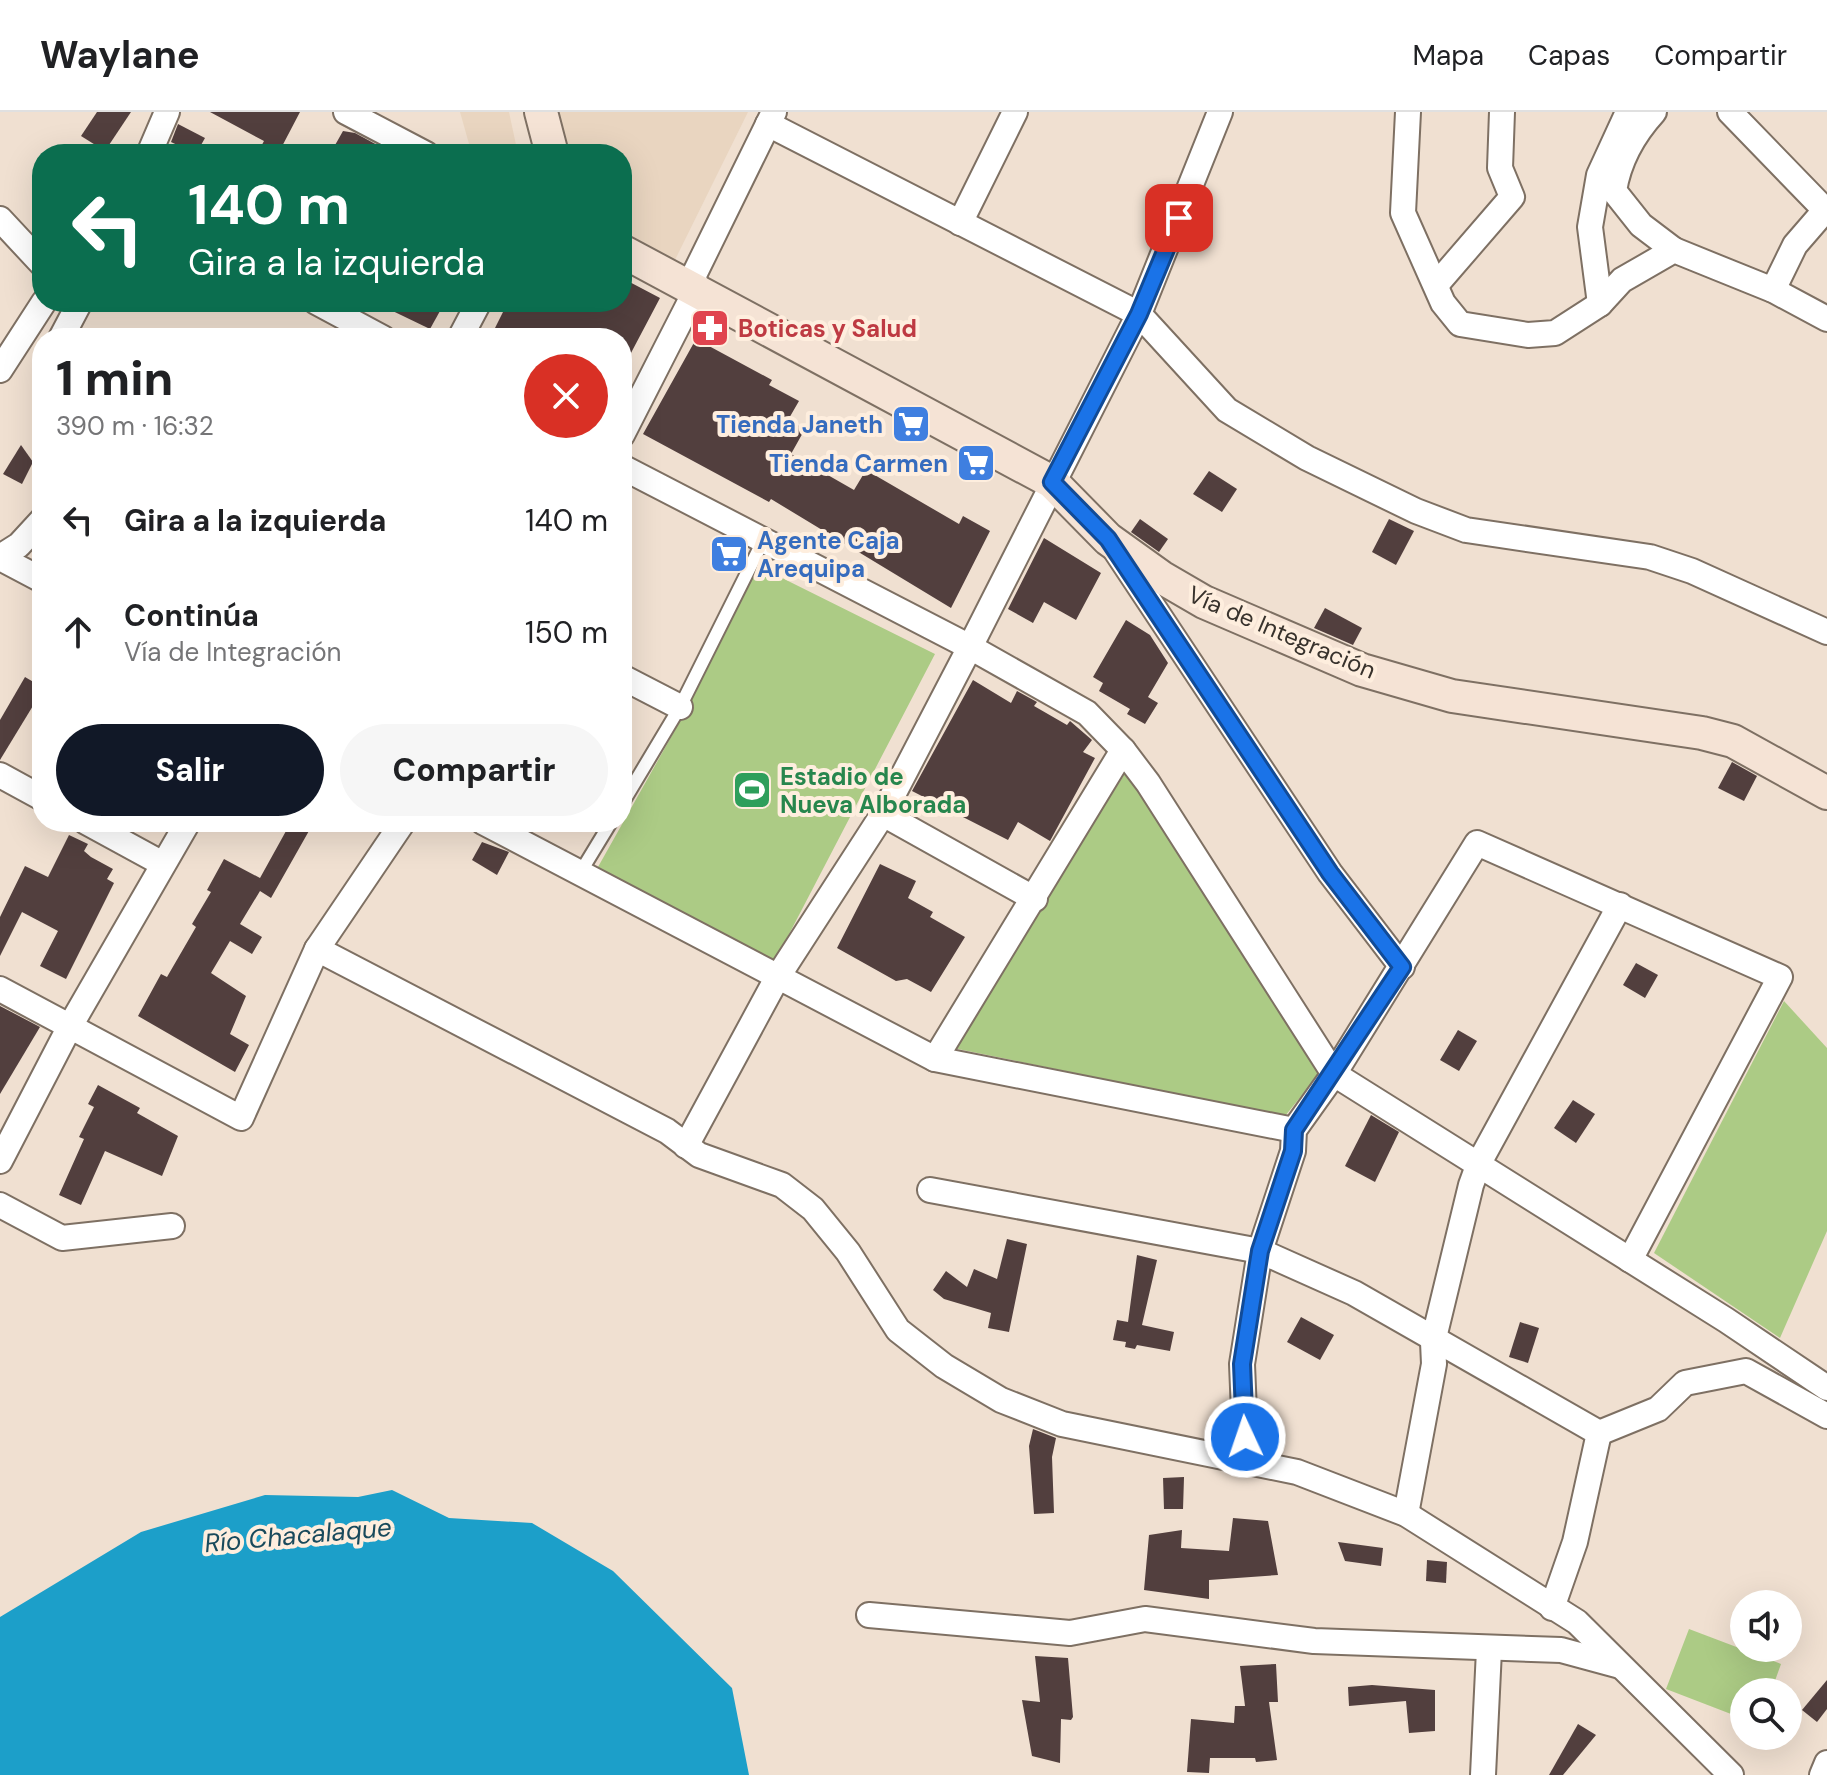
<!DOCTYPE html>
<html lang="es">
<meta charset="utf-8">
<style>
body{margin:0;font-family:"DM Sans",sans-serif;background:#f6f6f6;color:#202124;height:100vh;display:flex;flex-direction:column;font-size:30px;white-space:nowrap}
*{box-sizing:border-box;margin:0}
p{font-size:26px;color:#757577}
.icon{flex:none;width:44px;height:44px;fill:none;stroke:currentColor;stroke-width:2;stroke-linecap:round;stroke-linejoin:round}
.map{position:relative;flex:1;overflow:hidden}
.sheet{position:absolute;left:32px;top:216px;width:600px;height:504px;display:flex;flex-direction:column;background:#fff;border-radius:32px;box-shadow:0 8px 32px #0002}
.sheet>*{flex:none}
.top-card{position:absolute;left:32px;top:32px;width:600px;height:168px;border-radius:32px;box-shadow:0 8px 32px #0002;background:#0b6e4f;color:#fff;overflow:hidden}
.tools{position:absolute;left:1730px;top:1478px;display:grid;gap:16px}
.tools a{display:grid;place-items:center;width:72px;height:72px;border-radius:50%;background:#fff;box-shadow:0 8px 32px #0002;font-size:40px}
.pin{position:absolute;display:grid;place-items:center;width:68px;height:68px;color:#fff;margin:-34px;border-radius:16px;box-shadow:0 4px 12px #0006}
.me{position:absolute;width:88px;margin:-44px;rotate:357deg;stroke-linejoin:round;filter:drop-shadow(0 0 6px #0008)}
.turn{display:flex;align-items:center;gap:28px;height:168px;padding:0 24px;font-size:36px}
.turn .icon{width:104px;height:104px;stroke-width:2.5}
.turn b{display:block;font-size:56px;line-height:68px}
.round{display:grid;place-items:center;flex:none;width:84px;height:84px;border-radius:42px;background:#f6f6f6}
.head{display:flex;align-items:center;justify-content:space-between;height:136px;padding:0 24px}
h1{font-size:48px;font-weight:800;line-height:60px}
.button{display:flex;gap:16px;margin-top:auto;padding:16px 24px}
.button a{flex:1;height:92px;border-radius:48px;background:#111827;color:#fff;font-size:32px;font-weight:800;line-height:92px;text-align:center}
.button a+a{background:#f6f6f6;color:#202124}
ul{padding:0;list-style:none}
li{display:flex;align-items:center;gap:24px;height:112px;padding:0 24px}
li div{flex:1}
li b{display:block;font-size:30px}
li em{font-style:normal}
header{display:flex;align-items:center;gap:48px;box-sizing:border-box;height:112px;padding:0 40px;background:#fff;border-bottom:2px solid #e0e0e0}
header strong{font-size:38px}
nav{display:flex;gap:44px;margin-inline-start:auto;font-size:28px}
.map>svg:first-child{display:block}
.built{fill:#e9d5c0}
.green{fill:#accb85}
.water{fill:#1c9fc9}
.building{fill:#523f3e}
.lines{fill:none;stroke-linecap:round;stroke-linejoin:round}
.lane-casing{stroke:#7e7063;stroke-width:16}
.street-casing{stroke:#7e7063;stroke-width:28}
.secondary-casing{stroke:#7e7063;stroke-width:36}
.lane{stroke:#fff;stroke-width:12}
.street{stroke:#fff;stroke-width:24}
.secondary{stroke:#f5e3d5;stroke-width:32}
.route-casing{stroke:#114b97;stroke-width:20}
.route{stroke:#1a73e8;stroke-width:14}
.labels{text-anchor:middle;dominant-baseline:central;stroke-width:8;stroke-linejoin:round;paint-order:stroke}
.health-label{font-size:24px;font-weight:bold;fill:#be3a42;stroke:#feeede;text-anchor:start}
.shop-label{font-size:24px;font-weight:bold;fill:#366cbe;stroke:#feeede;text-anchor:end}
.street-label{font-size:24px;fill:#38322c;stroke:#feeede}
.leisure-label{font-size:24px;font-weight:bold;fill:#27864d;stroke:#feeede;text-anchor:start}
.water-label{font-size:26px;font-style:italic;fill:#194a5c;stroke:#feeede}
</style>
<header>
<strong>Waylane</strong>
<nav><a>Mapa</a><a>Capas</a><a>Compartir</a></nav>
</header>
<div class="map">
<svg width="1827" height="1663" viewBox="0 0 1827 1663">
<rect width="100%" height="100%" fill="#f0e0d1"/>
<g class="built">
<path d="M460,0h49l9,42 -47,-3z"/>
<path d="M559,0h189l-75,152 -51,-29v-81h-52z"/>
</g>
<g class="green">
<path d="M758,454l177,88 -161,309 -176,-96 86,-153z"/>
<path d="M1127,658l193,303 -35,43 -332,-68z"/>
<path d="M1784,889l43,47v183l-47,107 -126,-85z"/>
<path d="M1689,1517l92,35 -10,28h-27v27l-78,-30z"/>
</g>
<path class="water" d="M392,1378l57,28 83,5 81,48 119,117 17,87h-749v-158l141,-85 124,-37 93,2z"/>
<g class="building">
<path d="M97,0h34l-26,39 -24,-15z"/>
<path d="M210,0h90l-22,42h-21l7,-13z"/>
<path d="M178,12l27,14 -9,16 -25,-12z"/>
<path d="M343,19l12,2 39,21h-64z"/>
<path d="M622,166l38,20 -38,72v-32h-132l18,-36h114z"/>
<path d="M374,190h71l-15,27z"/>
<path d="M696,227l76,41 -3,5 30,16 -11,19 17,9 -14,25 63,36 12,-20 93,54 4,-8 27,15 -39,77 -180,-109 -2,3 -126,-68z"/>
<path d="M21,333l12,17 -11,22 -19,-10z"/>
<path d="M1209,359l28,18 -15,23 -29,-18z"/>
<path d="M1140,407l28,20 -9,13 -28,-20z"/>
<path d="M1389,407l25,12 -18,34 -24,-13z"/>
<path d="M1044,426l57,35 -25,47 -32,-18 -11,21 -25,-14z"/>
<path d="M1325,496l37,20 -9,17 -39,-17z"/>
<path d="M1126,508l24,15 18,28 -20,34 10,6 -13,21 -18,-10 3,-5 -31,-18 4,-8 -10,-6z"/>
<path d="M25,565l17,10v4l-42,69v-40z"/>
<path d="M973,568l38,23 6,-12 20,11 -3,4 33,19 3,-4 22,19 -9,12 12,6 -45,83 -32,-19 -10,18 -96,-49z"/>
<path d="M1732,650l25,14 -13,25 -26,-13z"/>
<path d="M291,710h23l-43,76 -11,-7 -20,33 22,13 -10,17 -22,-13 -19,32 35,23 -16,38 19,11 -14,27 -97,-56 23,-42 6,3 29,-50 -4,-3 19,-32 -4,-2 17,-31 36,19z"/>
<path d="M69,723l19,9 -4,7 7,6 22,12 -6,10 7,4 -48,96 -26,-13 18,-35 -36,-19 -22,44v-39l25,-51 23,11z"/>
<path d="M482,730l27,10 -12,23 -25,-15z"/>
<path d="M880,752l36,17 -8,17 25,14 -3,5 35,20 -34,55 -24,-13 -11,2 -59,-33z"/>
<path d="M1636,851l22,12 -13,23 -22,-13z"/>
<path d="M0,894l40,21 -40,67z"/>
<path d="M1458,918l19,11 -18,30 -19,-11z"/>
<path d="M98,973l42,23 -3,5 41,23 -16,40 -57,-25 -24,54 -22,-10 25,-56 -5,-2 15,-30 -6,-3z"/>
<path d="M1573,988l22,14 -19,29 -22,-15z"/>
<path d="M1371,1003l28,17 -24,50 -30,-16z"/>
<path d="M1007,1127l20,5 -18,88 -21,-4 3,-15 -47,-14 -11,-9 13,-19 21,16 7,-18 23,10z"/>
<path d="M1137,1143l20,5 -15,65 32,7 -4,19 -33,-6 -2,4 -10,-2 1,-5 -13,-2 4,-20 11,2z"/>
<path d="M1301,1205l33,18 -14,25 -33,-18z"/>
<path d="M1520,1210l19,6 -11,35 -19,-6z"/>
<path d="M1033,1317l23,9 -4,19 2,56 -20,1 -5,-68z"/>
<path d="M1184,1365l-1,32h-19l-1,-31z"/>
<path d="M1233,1406l35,3 10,54 -69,5v19l-65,-9 5,-55 33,-5 -1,18 48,3z"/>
<path d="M1338,1430l45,6 -2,18 -36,-5z"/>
<path d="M1427,1448l20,2 -1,21 -20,-2z"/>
<path d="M1035,1544l33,2 5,59 -2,3 -10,-1 -1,44 -28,-7 -10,-56 18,2z"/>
<path d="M1276,1552l2,38h-9l8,58 -21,2 -1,-4h-45l-1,15 -22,-1 4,-53 43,4 1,-17h10l-5,-40z"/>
<path d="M1827,1568v29l-10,13 -15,-12z"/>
<path d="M1372,1573l63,5v41l-26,2 -3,-32 -57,5 -1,-19z"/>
<path d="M1578,1612l18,11 -33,40h-14z"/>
</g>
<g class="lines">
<g class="lane-casing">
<g id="lane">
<path d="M622,692l58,-97 83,-166"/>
<path d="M580,761l31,-51"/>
</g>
</g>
<g class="street-casing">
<g id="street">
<path d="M346,0l80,42"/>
<path d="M1408,0l-5,101 40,90 17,21 68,11 27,-2 45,-29 22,-24 52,-30 99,40 54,29"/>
<path d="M1654,0c-21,23 -35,48 -40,79l27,34 33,25"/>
<path d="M1730,0l95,98"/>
<path d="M768,12l371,190 88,96 80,48 109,53 50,19 184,27 42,14 135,61"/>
<path d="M149,42l18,-42"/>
<path d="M0,107l42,45"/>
<path d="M960,111l55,-111"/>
<path d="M1436,173l76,-88 -12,-29 2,-56"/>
<path d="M1773,178l22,-45 32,-37"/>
<path d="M316,190l67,36"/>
<path d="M1600,192l-10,-77 9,-52 29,-63"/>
<path d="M61,226l19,-36"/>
<path d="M460,226l19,-36"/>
<path d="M0,258l44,-68"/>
<path d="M622,323l74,-145 -2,-15 80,-163"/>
<path d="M622,355l348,180 117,66 36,37 25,33 186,291 392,246 101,68"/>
<path d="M1116,439l214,322 72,94"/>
<path d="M0,445l19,-12 23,-25"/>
<path d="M0,446l42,22"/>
<path d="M622,565l58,30"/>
<path d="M0,663l42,23"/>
<path d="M883,702l152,85"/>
<path d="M86,710l77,42"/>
<path d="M483,710l452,237 359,71"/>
<path d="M317,837l350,182 32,24 83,30 31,24 35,43 50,78 46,36 57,34 61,24 235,48 109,42 171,108 154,153"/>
<path d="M0,877l241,129 76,-169 86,-127"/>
<path d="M935,947l188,-309"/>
<path d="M686,1034l91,-168 106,-164 87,-167 169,-333 81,-202"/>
<path d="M0,1049l69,-133 119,-206"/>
<path d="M930,1078l330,61 94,42 245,140"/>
<path d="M0,1093l62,33 110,-12"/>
<path d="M1599,1321l59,-24 27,-26 61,-12 81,45"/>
<path d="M1246,1349l-4,-97 18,-113 33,-100 1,-21 40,-56 143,-231 303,134 -150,283"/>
<path d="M1406,1402l28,-150 -1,-22 38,-157 8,-22 141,-258"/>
<path d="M1552,1496l23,-66 24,-109"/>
<path d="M869,1503l201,18 75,-14 169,22 247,9 59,16"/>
<path d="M1483,1663l6,-125"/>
<path d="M1822,1663l5,-12"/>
</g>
</g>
<g class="secondary-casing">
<g id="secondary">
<path d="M541,0l11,42"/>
<path d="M622,139l430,231 56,57 53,38 43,25 158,68 90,26 250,37 31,8 94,52"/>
</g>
</g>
<use href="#lane" class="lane"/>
<use href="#street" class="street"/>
<use href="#secondary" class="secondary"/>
</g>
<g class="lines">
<g class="route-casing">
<path id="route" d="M1179,106l-40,96 -87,168 56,57 222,334 72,94 -108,163 -1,21 -33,100 -18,113 3,73"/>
</g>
<use href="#route" class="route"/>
</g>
<defs>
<g id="pharmacy-square" transform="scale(2)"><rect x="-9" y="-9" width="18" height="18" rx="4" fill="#e0444e" stroke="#feeede"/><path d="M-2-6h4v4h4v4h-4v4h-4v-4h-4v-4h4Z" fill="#fff"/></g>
<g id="supermarket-square" transform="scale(2)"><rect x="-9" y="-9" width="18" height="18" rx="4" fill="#3f7fe0" stroke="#feeede"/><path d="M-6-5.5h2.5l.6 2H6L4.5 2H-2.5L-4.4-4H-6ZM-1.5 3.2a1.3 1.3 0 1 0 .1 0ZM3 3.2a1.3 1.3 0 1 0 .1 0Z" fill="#fff"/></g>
<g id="stadium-square" transform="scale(2)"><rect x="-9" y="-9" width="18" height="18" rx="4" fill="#2e9e5b" stroke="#feeede"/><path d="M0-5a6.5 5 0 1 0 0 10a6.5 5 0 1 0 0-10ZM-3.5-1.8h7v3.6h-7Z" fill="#fff"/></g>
</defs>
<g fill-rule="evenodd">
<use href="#pharmacy-square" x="710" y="216"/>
<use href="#supermarket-square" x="911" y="312"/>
<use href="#supermarket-square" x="976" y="351"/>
<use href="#supermarket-square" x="729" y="442"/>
<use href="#stadium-square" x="752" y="678"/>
</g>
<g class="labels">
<g class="health-label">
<text x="738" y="216">Boticas y Salud</text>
</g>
<g class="shop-label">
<text x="883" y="312">Tienda Janeth</text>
<text x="948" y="351">Tienda Carmen</text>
<text x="757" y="428" text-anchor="start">Agente Caja<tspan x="757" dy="28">Arequipa</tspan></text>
</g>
<g class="street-label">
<text transform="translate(1282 520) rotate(23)">Vía de Integración</text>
</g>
<g class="leisure-label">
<text x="780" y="664">Estadio de<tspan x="780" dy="28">Nueva Alborada</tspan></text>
</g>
<g class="water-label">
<text transform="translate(298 1423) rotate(-5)">Río Chacalaque</text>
</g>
</g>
</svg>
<div class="tools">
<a><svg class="icon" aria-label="sound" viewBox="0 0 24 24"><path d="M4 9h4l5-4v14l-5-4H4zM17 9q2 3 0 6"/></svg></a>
<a><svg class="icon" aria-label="search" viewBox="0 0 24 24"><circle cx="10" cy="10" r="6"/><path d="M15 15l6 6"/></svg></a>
</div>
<div class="pin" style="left:1179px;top:106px;background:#d93025"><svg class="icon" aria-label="arrive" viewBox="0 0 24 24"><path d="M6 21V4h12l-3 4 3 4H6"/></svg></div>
<svg class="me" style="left:1245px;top:1325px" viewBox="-20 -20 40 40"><circle r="17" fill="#1a73e8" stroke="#fff" stroke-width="3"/><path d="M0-11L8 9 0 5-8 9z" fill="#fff"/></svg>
<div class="top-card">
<div class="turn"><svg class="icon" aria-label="left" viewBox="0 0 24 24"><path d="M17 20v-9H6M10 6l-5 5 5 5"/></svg><div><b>140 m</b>Gira a la izquierda</div></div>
</div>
<section class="sheet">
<div class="head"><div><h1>1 min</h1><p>390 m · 16:32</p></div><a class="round" style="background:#d93025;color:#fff"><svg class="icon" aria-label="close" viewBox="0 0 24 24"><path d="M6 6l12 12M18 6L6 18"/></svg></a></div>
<ul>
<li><svg class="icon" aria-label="left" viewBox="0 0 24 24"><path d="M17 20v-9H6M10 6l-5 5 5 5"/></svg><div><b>Gira a la izquierda</b></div><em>140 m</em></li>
<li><svg class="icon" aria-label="ahead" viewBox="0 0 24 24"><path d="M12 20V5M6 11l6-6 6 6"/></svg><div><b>Continúa</b><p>Vía de Integración</p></div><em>150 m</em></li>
</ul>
<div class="button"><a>Salir</a><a>Compartir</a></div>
</section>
</div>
